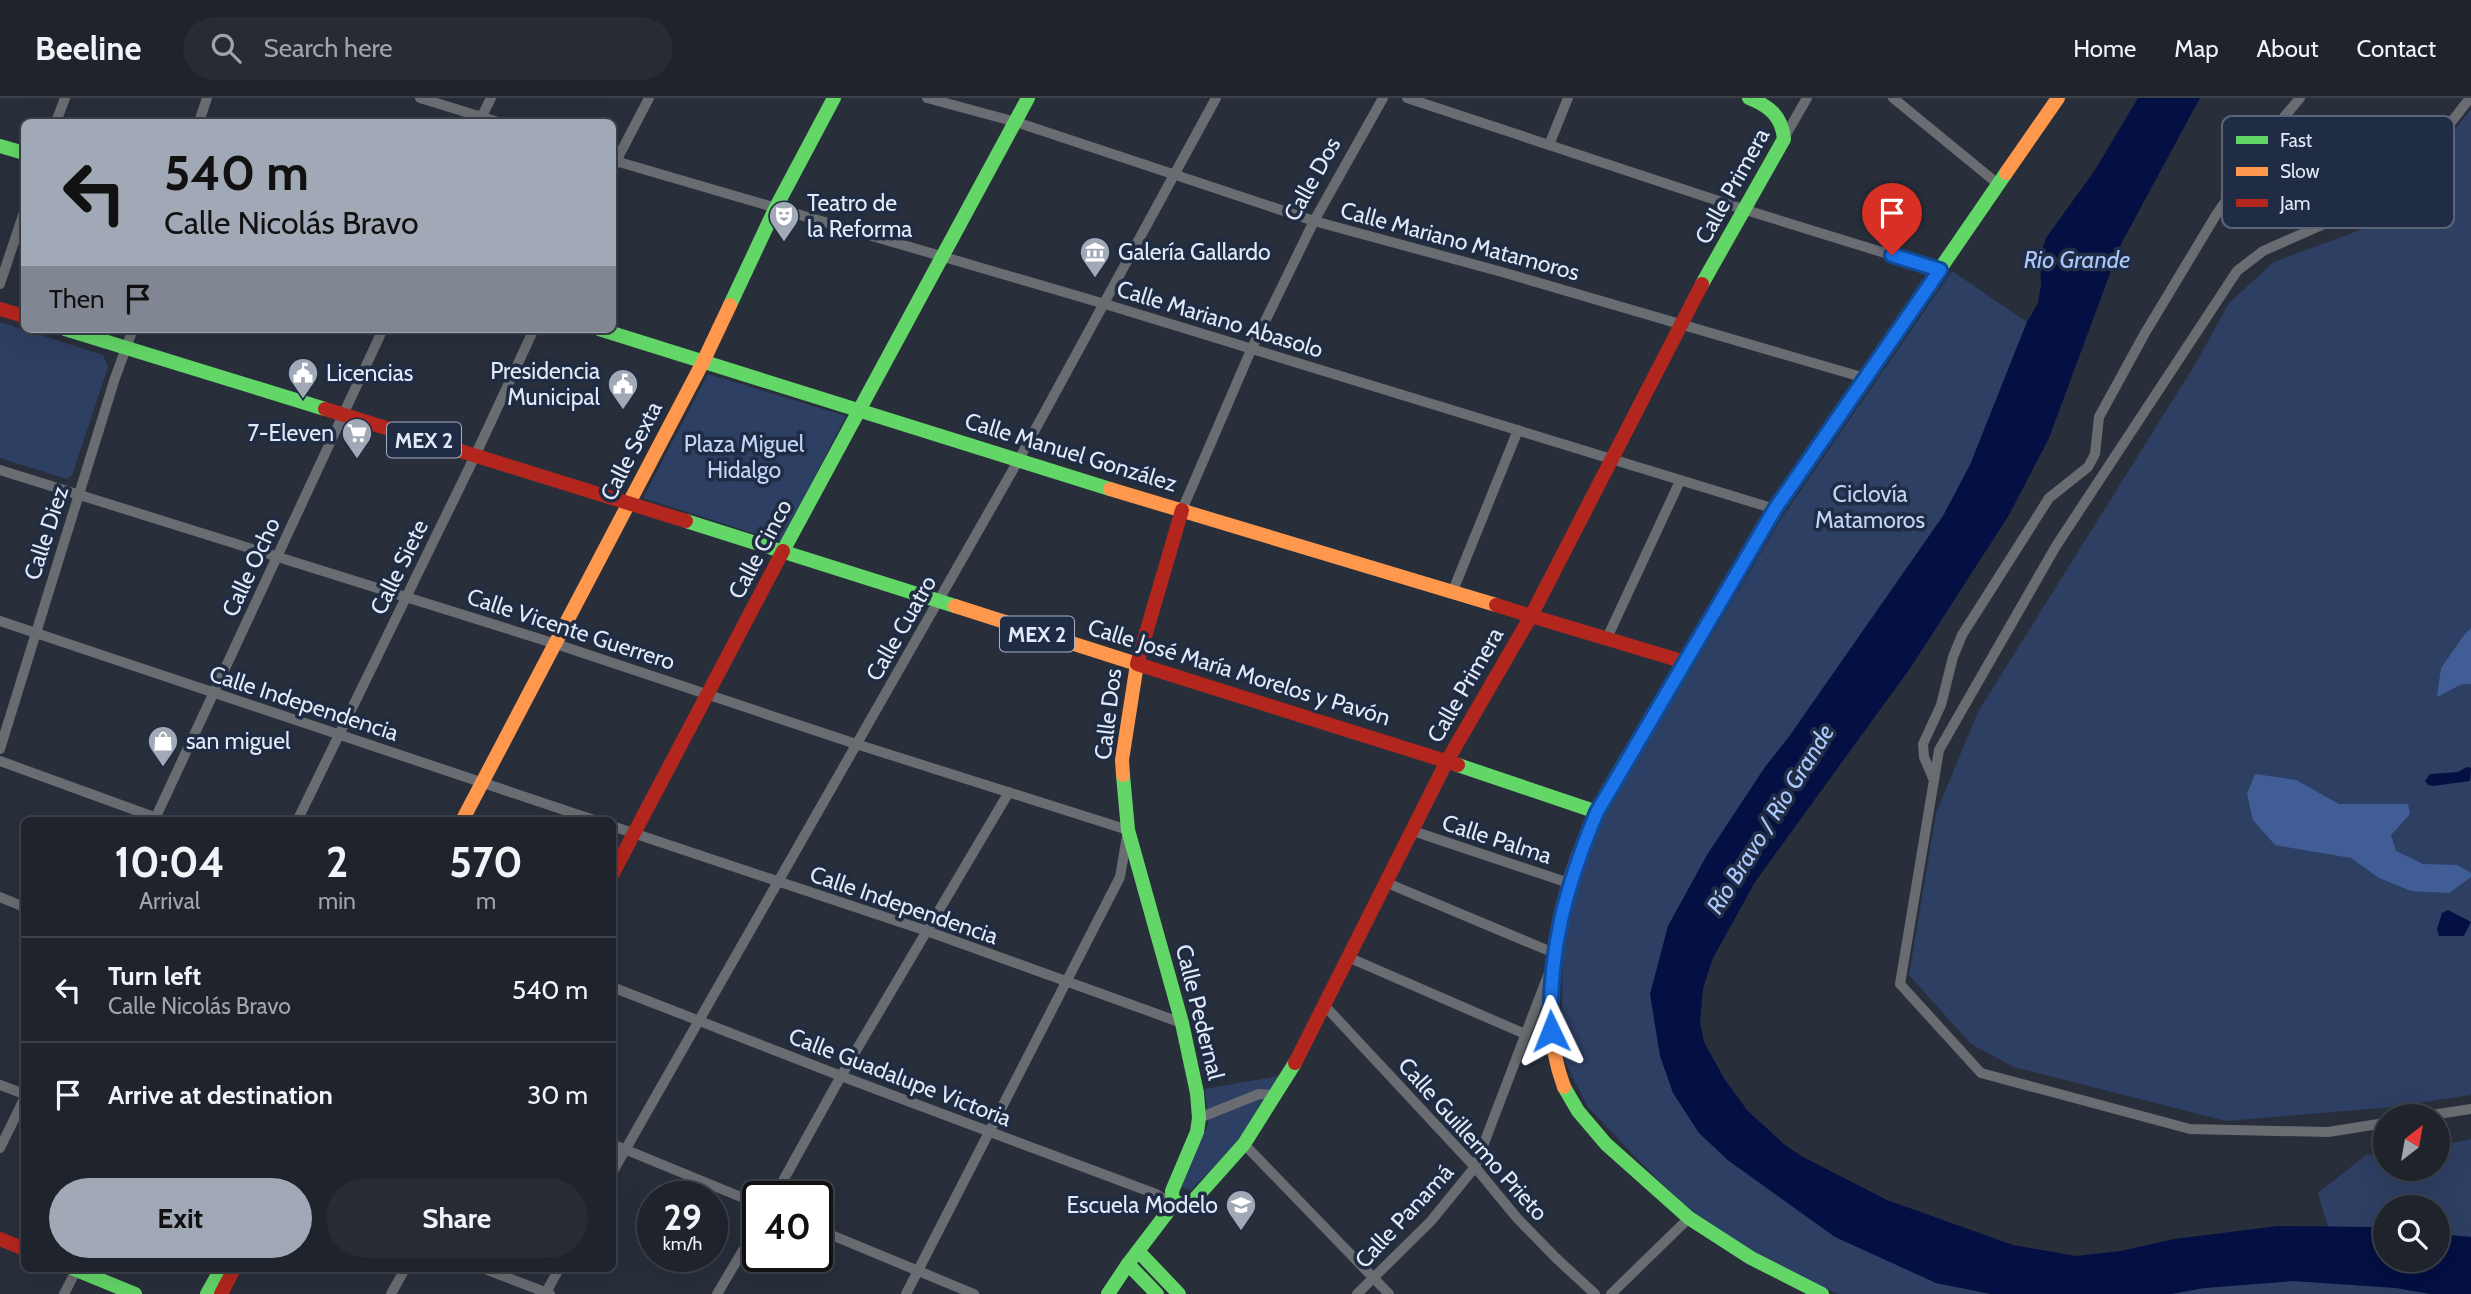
<!DOCTYPE html>
<meta charset="utf-8">
<style>
body{margin:0;font-family:Cabin,sans-serif;background:#262b34;color:#f1f3f6;height:100vh;display:flex;flex-direction:column;font-size:26px;white-space:nowrap}
*{box-sizing:border-box;margin:0}
p{font-size:23px;color:#a1a4a9}
.icon{flex:none;width:38px;height:38px;fill:none;stroke:currentColor;stroke-width:2;stroke-linecap:round;stroke-linejoin:round}
.map{position:relative;flex:1;overflow:hidden}
.panel{position:absolute;left:21px;top:719px;width:595px;height:455px;display:flex;flex-direction:column;background:#1e232c;border-radius:10px;box-shadow:0 7px 28px #0002,0 0 0 2px #3c4048}
.panel>*{flex:none}
.hud{position:absolute;left:21px;top:21px;width:595px;height:214px;border-radius:10px;box-shadow:0 7px 28px #0002,0 0 0 2px #3c4048;background:#a1a9b7;color:#111;overflow:hidden}
.needle{width:46px;rotate:31deg}
.fabs{position:absolute;left:2373px;top:1006px;display:grid;gap:14px}
.fabs a{display:grid;place-items:center;width:77px;height:77px;border-radius:50%;background:#1e232c;box-shadow:0 7px 28px #0002,0 0 0 2px #3c4048;font-size:35px}
.speed{position:absolute;left:637px;top:1083px;display:flex;gap:14px;font-size:35px;font-weight:700;text-align:center}
.speed>*{display:grid;place-content:center;width:91px;height:91px;border-radius:50%;background:#1e232c;box-shadow:0 7px 28px #0002,0 0 0 2px #3c4048;line-height:1}
.speed small{font-size:18px;font-weight:400}
.speed .limit{border:4px solid #111;border-radius:10px;background:#fff;color:#111}
.pin{position:absolute;display:grid;place-items:center;width:60px;height:60px;color:#fff;margin:-72px -30px;border-radius:50% 50% 50% 0;rotate:-45deg;box-shadow:0 0 7px #0007}
.pin .icon{rotate:45deg}
.me{position:absolute;width:77px;margin:-38px;rotate:358deg;stroke-linejoin:round;filter:drop-shadow(0 0 5px #0008)}
.turn{display:flex;align-items:center;gap:24px;height:147px;padding:0 28px;font-size:32px}
.turn .icon{width:91px;height:91px;stroke-width:2.5}
.turn b{display:block;font-size:49px;line-height:60px}
.then{display:flex;align-items:center;height:66px;padding:0 28px;background:#0003;gap:14px;font-size:26px}
.eta{display:flex;justify-content:space-evenly;align-items:center;height:119px;text-align:center}
.eta b{font-size:42px;font-weight:700;line-height:49px}
.action{display:flex;gap:14px;margin-top:auto;padding:14px 28px}
.action a{flex:1;height:80px;border-radius:42px;background:#a1a9b7;color:#111;font-size:28px;font-weight:700;line-height:80px;text-align:center}
.action a+a{background:#262b34;color:#f1f3f6}
ul{padding:0;list-style:none}
li{display:flex;align-items:center;gap:21px;height:105px;padding:0 28px;border-top:2px solid #3c4048}
li div{flex:1}
li b{display:block;font-size:26px}
li em{font-style:normal}
header{display:flex;align-items:center;gap:42px;box-sizing:border-box;height:98px;padding:0 35px;background:#1e232c;border-bottom:2px solid #3c4048}
header strong{font-size:33px}
nav{display:flex;gap:38px;margin-inline-start:auto;font-size:24px}
.search{width:490px;height:63px;background:#262b34;display:flex;align-items:center;gap:18px;box-sizing:border-box;padding:0 24px;border-radius:38px;color:#a1a4a9;font-size:26px}
.map>svg:first-child{display:block}
.green{fill:#2e3f64}
.forest{fill:#405d95}
.water{fill:#040f43}
.lines{fill:none;stroke-linecap:round;stroke-linejoin:round}
.street{stroke:#696c71;stroke-width:10}
.fast{stroke:#63d668;stroke-width:14}
.slow{stroke:#ff974d;stroke-width:14}
.jam{stroke:#b3261e;stroke-width:14}
.route-casing{stroke:#114b97;stroke-width:18}
.route{stroke:#1a73e8;stroke-width:12}
.labels{text-anchor:middle;dominant-baseline:central;stroke-width:7;stroke-linejoin:round;paint-order:stroke}
.shield{fill:#202c43;stroke:#a8b1c3;stroke-width:2}
.shield-label{font-size:21px;font-weight:bold;fill:#e2eafa}
.street-label{font-size:23px;fill:#e2eafa;stroke:#202c43}
.poi-label{font-size:23px;fill:#e2eafa;stroke:#202c43;text-anchor:start}
.park-label{font-size:23px;fill:#c1d5f9;stroke:#202c43}
.water-label{font-size:24px;font-style:italic;fill:#abc8fe;stroke:#202c43}
.key{fill:#202c43;stroke:#5a657a;stroke-width:2}
.key-label{font-size:19px;fill:#e2eafa}
</style>
<header>
<strong>Beeline</strong>
<div class="search"><svg class="icon" aria-label="search" viewBox="0 0 24 24"><circle cx="10" cy="10" r="6"/><path d="M15 15l6 6"/></svg>Search here</div>
<nav><a>Home</a><a>Map</a><a>About</a><a>Contact</a></nav>
</header>
<div class="map">
<svg width="2471" height="1196" viewBox="0 0 2471 1196">
<rect width="100%" height="100%" fill="#282f3b"/>
<g class="green">
<path d="M2471,11v986l-79,12 -166,14 -212,-54 -43,-23 -62,-69 27,-162 42,-101 218,-349 33,-60 45,-41 100,-37 69,-80z"/>
<path d="M1952,173l75,51 -57,143 -27,51 -155,223 -23,28 -58,88 -39,71 31,207 30,28 44,30 163,92 55,11h-153l-80,-38 -63,-41 -49,-47 -59,-62 -26,-53 2,-98 12,-68 29,-72 179,-299z"/>
<path d="M0,224l103,33 5,12 -36,108 -5,4 -67,-21z"/>
<path d="M708,276l138,42 -65,126 -138,-44z"/>
<path d="M1279,978l-41,67 -47,47 -10,-3 27,-63 -3,-35z"/>
<path d="M2471,1041v98l-33,-3v-26h-53v20l-57,-1 -10,-34 48,-38 19,-2v16h53v-23z"/>
<path d="M2294,1183l102,7 35,6h-260l33,-6z"/>
</g>
<g class="forest">
<path d="M2471,530v56h-9l-25,13 4,-29 23,-33z"/>
<path d="M2255,676l41,6 43,24h69l2,10 -19,21 5,16 27,13 34,1 14,8v4l-22,16 -38,-2 -32,-13 -28,-20 -76,-13 -22,-25 -6,-26z"/>
</g>
<g class="water">
<path d="M2138,0h62l-79,146 -72,194 -40,77 -98,152 -156,215 -42,76 -10,30 -3,35 4,19 21,38 22,30 38,35 18,12 84,43 126,45 63,11 45,-5 53,-12 104,-13 94,1 13,1v32h53v-26l33,3v57h-40l-35,-6 -102,-7 -90,7 -33,6h-180l-55,-11 -101,-46 -106,-76 -30,-28 -26,-40 -13,-37 -10,-62 18,-68 39,-71 58,-88 23,-29 155,-222 27,-51 57,-143 11,-19 3,-18 -1,-29 6,-18 49,-68z"/>
<path d="M2467,669l4,1 -1,13 -37,5 -5,-1 -3,-4 5,-7 28,-2z"/>
<path d="M2448,812l23,12 -7,14h-25l-2,-7 5,-16z"/>
</g>
<g class="lines">
<g class="street">
<path d="M420,0l78,24"/>
<path d="M927,0l89,24 298,99 188,51 363,106"/>
<path d="M1407,0l339,112 194,60"/>
<path d="M1893,0l105,86"/>
<path d="M56,24l9,-24"/>
<path d="M199,24l8,-24"/>
<path d="M479,24l12,-24"/>
<path d="M1784,40l23,-40"/>
<path d="M1549,47l19,-47"/>
<path d="M612,62l493,144 670,205"/>
<path d="M612,71l37,-71"/>
<path d="M0,186l24,-72"/>
<path d="M0,372l556,174 300,100 272,86 -8,47 -214,417"/>
<path d="M1182,412l69,-160 63,-129 69,-123"/>
<path d="M1452,495l66,-163"/>
<path d="M0,523l597,200"/>
<path d="M1607,540l73,-157"/>
<path d="M0,651l115,-371 18,-49"/>
<path d="M0,663l165,60"/>
<path d="M1933,680l-9,-21 -1,-13 18,-39 12,-48 9,-22 87,-137 39,-31 7,-13 4,-37 46,-84 71,-118 63,-92 21,-25"/>
<path d="M154,723l229,-492"/>
<path d="M297,723l178,-365 59,-127"/>
<path d="M612,728l315,105 255,92"/>
<path d="M1413,733l156,52"/>
<path d="M1387,785l167,70"/>
<path d="M0,799l24,10"/>
<path d="M1350,860l175,76"/>
<path d="M612,889l229,89 315,118 17,11"/>
<path d="M1325,908l150,161 42,51 39,40 39,36"/>
<path d="M0,987l24,9"/>
<path d="M2425,1018l46,-7"/>
<path d="M1199,1020l60,-24 17,1"/>
<path d="M2385,1025l-57,9 -138,-3 -209,-56 -81,-89 39,-234 117,-204 181,-275 26,-20 120,-53 23,-18 64,-82"/>
<path d="M612,1046l146,60"/>
<path d="M1244,1046l145,150"/>
<path d="M0,1050l24,-49"/>
<path d="M612,1075l406,-712 198,-363"/>
<path d="M774,1099l67,-121 168,-284"/>
<path d="M817,1131l157,65"/>
<path d="M485,1171l65,25"/>
<path d="M64,1196l13,-25"/>
<path d="M391,1196l14,-25"/>
<path d="M545,1196l14,-25"/>
<path d="M717,1196l41,-69"/>
<path d="M1357,1196l74,-73 44,-54 75,-197"/>
<path d="M1611,1196l78,-76"/>
</g>
<g class="fast">
<path d="M0,48l24,7"/>
<path d="M1702,186l82,-145c-2,-23 -15,-33 -35,-41"/>
<path d="M730,207l46,-98 58,-109"/>
<path d="M65,231l260,80"/>
<path d="M599,231l511,160"/>
<path d="M686,423l269,85"/>
<path d="M783,453l245,-453"/>
<path d="M1682,570l93,-159 231,-336"/>
<path d="M1458,667l139,47"/>
<path d="M1123,677l5,55 54,193 15,70 2,25 -2,14 -25,59 1,14"/>
<path d="M1564,989l14,24 28,33 83,74 62,40 71,36"/>
<path d="M1138,1153l41,43"/>
<path d="M74,1171l61,25"/>
<path d="M207,1196l14,-25"/>
<path d="M1108,1196l20,-30"/>
<path d="M1157,1196l-29,-30 45,-59 21,-5 50,-56 51,-81"/>
</g>
<g class="slow">
<path d="M2006,75l52,-75"/>
<path d="M1110,391l386,116"/>
<path d="M955,508l182,58 -15,96 1,15"/>
<path d="M462,723l241,-459 27,-57"/>
<path d="M1564,989c-31,-83 -5,-198 33,-276 25,-49 57,-96 85,-143"/>
</g>
<g class="jam">
<path d="M0,211l24,7"/>
<path d="M325,311l361,112"/>
<path d="M1182,412l-45,154 321,101"/>
<path d="M1685,564l-154,-46 171,-332"/>
<path d="M612,777l171,-324"/>
<path d="M1295,965l152,-302 84,-145 -35,-11"/>
<path d="M0,1141l24,10"/>
<path d="M221,1196l13,-25"/>
</g>
</g>
<g class="lines">
<g class="route-casing">
<path id="route" d="M1551,933c-3,-80 15,-145 46,-219l178,-303 165,-239 -48,-15"/>
</g>
<use href="#route" class="route"/>
</g>
<defs>
<g id="theatre-pin" transform="scale(1.575)"><path d="M0 17L-7.5 6A9.5 9.5 0 1 1 7.5 6Z" fill="#a1a9b7" stroke="#202c43"/><path d="M-5-5.5Q0-4 5-5.5V0Q5 5 0 6Q-5 5-5 0ZM-3.3-2.5H-1v1.5H-3.3ZM1-2.5H3.3v1.5H1ZM-2.8 1Q0 5.5 2.8 1Z" fill="#fff"/></g>
<g id="museum-pin" transform="scale(1.575)"><path d="M0 17L-7.5 6A9.5 9.5 0 1 1 7.5 6Z" fill="#a1a9b7" stroke="#202c43"/><path d="M0-6L6-3V-2H-6V-3ZM-5-1h2V3h-2ZM-1-1h2V3h-2ZM3-1h2V3H3ZM-6 4H6V6H-6Z" fill="#fff"/></g>
<g id="civic-pin" transform="scale(1.575)"><path d="M0 17L-7.5 6A9.5 9.5 0 1 1 7.5 6Z" fill="#a1a9b7" stroke="#202c43"/><path d="M-.6-6.5H3V-4.5H.6V-3L4-1V1h2V6H-6V1h2V-1L-.6-3ZM-1.2 2.5V6h2.4V2.5Z" fill="#fff"/></g>
<g id="supermarket-pin" transform="scale(1.575)"><path d="M0 17L-7.5 6A9.5 9.5 0 1 1 7.5 6Z" fill="#a1a9b7" stroke="#202c43"/><path d="M-6-5.5h2.5l.6 2H6L4.5 2H-2.5L-4.4-4H-6ZM-1.5 3.2a1.3 1.3 0 1 0 .1 0ZM3 3.2a1.3 1.3 0 1 0 .1 0Z" fill="#fff"/></g>
<g id="shop-pin" transform="scale(1.575)"><path d="M0 17L-7.5 6A9.5 9.5 0 1 1 7.5 6Z" fill="#a1a9b7" stroke="#202c43"/><path d="M-5-2.5h2.3a2.7 3.5 0 0 1 5.4 0H5L5.5 6h-11ZM-1.5-2.5h3a1.5 2.3 0 0 0-3 0Z" fill="#fff"/></g>
<g id="school-pin" transform="scale(1.575)"><path d="M0 17L-7.5 6A9.5 9.5 0 1 1 7.5 6Z" fill="#a1a9b7" stroke="#202c43"/><path d="M0-5L7-2L0 1L-7-2ZM-4 1L0 2.5L4 1V4Q0 6-4 4Z" fill="#fff"/></g>
</defs>
<g fill-rule="evenodd">
<use href="#theatre-pin" x="784" y="118"/>
<use href="#museum-pin" x="1095" y="154"/>
<use href="#civic-pin" x="303" y="275"/>
<use href="#civic-pin" x="623" y="286"/>
<use href="#supermarket-pin" x="357" y="335"/>
<use href="#shop-pin" x="163" y="643"/>
<use href="#school-pin" x="1241" y="1107"/>
</g>
<g class="labels">
<g class="shield">
<rect x="387" y="324.5" width="74" height="35" rx="5"/>
<rect x="1000" y="518.5" width="74" height="35" rx="5"/>
</g>
<g class="shield-label">
<text x="424" y="342">MEX 2</text>
<text x="1037" y="536">MEX 2</text>
</g>
<g class="street-label">
<text transform="translate(1312 81) rotate(-61)">Calle Dos</text>
<text transform="translate(1732 88) rotate(-61)">Calle Primera</text>
<text transform="translate(1460 143) rotate(15)">Calle Mariano Matamoros</text>
<text transform="translate(1220 221) rotate(17)">Calle Mariano Abasolo</text>
<text transform="translate(631 353) rotate(-63)">Calle Sexta</text>
<text transform="translate(1071 354) rotate(17)">Calle Manuel González</text>
<text transform="translate(46 435) rotate(-72)">Calle Diez</text>
<text transform="translate(760 451) rotate(-62)">Calle Cinco</text>
<text transform="translate(251 469) rotate(-65)">Calle Ocho</text>
<text transform="translate(399 469) rotate(-64)">Calle Siete</text>
<text transform="translate(901 530) rotate(-60)">Calle Cuatro</text>
<text transform="translate(571 531) rotate(18)">Calle Vicente Guerrero</text>
<text transform="translate(1239 574) rotate(17)">Calle José María Morelos y Pavón</text>
<text transform="translate(1465 587) rotate(-60)">Calle Primera</text>
<text transform="translate(304 605) rotate(18)">Calle Independencia</text>
<text transform="translate(1108 616) rotate(-83)">Calle Dos</text>
<text transform="translate(1497 741) rotate(18)">Calle Palma</text>
<text transform="translate(904 807) rotate(19)">Calle Independencia</text>
<text transform="translate(1200 914) rotate(76)">Calle Pedernal</text>
<text transform="translate(900 979) rotate(21)">Calle Guadalupe Victoria</text>
<text transform="translate(1473 1041) rotate(48)">Calle Guillermo Prieto</text>
<text transform="translate(1404 1118) rotate(-47)">Calle Panamá</text>
</g>
<g class="poi-label">
<text x="807" y="105">Teatro de<tspan x="807" dy="26">la Reforma</tspan></text>
<text x="1118" y="154">Galería Gallardo</text>
<text x="600" y="273" text-anchor="end">Presidencia<tspan x="600" dy="26">Municipal</tspan></text>
<text x="326" y="275">Licencias</text>
<text x="334" y="335" text-anchor="end">7-Eleven</text>
<text x="186" y="643">san miguel</text>
<text x="1218" y="1107" text-anchor="end">Escuela Modelo</text>
</g>
<g class="park-label">
<text x="744" y="346">Plaza Miguel<tspan x="744" dy="26">Hidalgo</tspan></text>
<text x="1870" y="396">Ciclovía<tspan x="1870" dy="26">Matamoros</tspan></text>
</g>
<g class="water-label">
<text x="2077" y="161">Rio Grande</text>
<text transform="translate(1770 721) rotate(-58)">Río Bravo / Rio Grande</text>
</g>
</g>
<rect x="2222" y="18" width="232" height="112" rx="10" class="key"/>
<rect x="2236" y="38" width="32" height="8" fill="#63d668"/>
<rect x="2236" y="69" width="32" height="9" fill="#ff974d"/>
<rect x="2236" y="101" width="32" height="8" fill="#b3261e"/>
<g class="key-label">
<text x="2280" y="49">Fast</text>
<text x="2280" y="80">Slow</text>
<text x="2280" y="112">Jam</text>
</g>
</svg>
<div class="fabs">
<a><svg class="needle" viewBox="-14 -14 28 28"><path d="M0-13l5 13h-10z" fill="#e53935"/><path d="M0 13l5-13h-10z" fill="#a1a4a9"/></svg></a>
<a><svg class="icon" aria-label="search" viewBox="0 0 24 24"><circle cx="10" cy="10" r="6"/><path d="M15 15l6 6"/></svg></a>
</div>
<div class="speed"><div>29<small>km/h</small></div><div class="limit">40</div></div>
<div class="pin" style="left:1892px;top:157px;background:#d93025"><svg class="icon" aria-label="arrive" viewBox="0 0 24 24"><path d="M6 21V4h12l-3 4 3 4H6"/></svg></div>
<svg class="me" style="left:1551px;top:933px" viewBox="-20 -20 40 40"><path d="M0-17L14 15 0 8-14 15z" fill="#1a73e8" stroke="#fff" stroke-width="4"/></svg>
<div class="hud">
<div class="turn"><svg class="icon" aria-label="left" viewBox="0 0 24 24"><path d="M17 20v-9H6M10 6l-5 5 5 5"/></svg><div><b>540 m</b>Calle Nicolás Bravo</div></div>
<div class="then">Then<svg class="icon" aria-label="arrive" viewBox="0 0 24 24"><path d="M6 21V4h12l-3 4 3 4H6"/></svg></div>
</div>
<section class="panel">
<div class="eta">
<div><b>10:04</b><p>Arrival</p></div>
<div><b>2</b><p>min</p></div>
<div><b>570</b><p>m</p></div>
</div>
<ul>
<li><svg class="icon" aria-label="left" viewBox="0 0 24 24"><path d="M17 20v-9H6M10 6l-5 5 5 5"/></svg><div><b>Turn left</b><p>Calle Nicolás Bravo</p></div><em>540 m</em></li>
<li><svg class="icon" aria-label="arrive" viewBox="0 0 24 24"><path d="M6 21V4h12l-3 4 3 4H6"/></svg><div><b>Arrive at destination</b></div><em>30 m</em></li>
</ul>
<div class="action"><a>Exit</a><a>Share</a></div>
</section>
</div>
